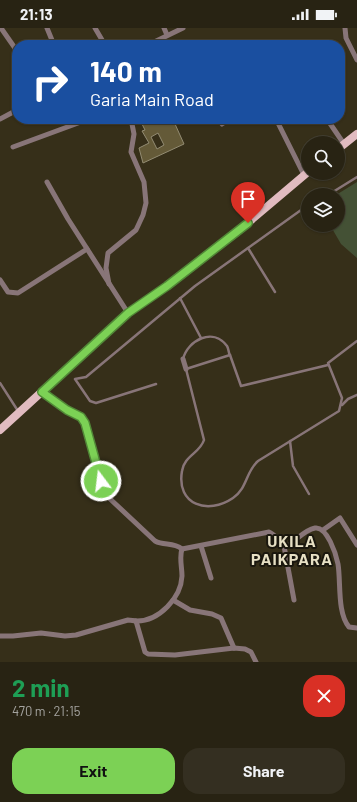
<!DOCTYPE html>
<meta charset="utf-8">
<style>
body{margin:0;font-family:Barlow,sans-serif;background:#342f21;color:#f1f3f6;height:100vh;display:flex;flex-direction:column;font-size:15px;white-space:nowrap}
*{box-sizing:border-box;margin:0}
p{font-size:13px;color:#a5a4a0}
.icon{flex:none;width:22px;height:22px;fill:none;stroke:currentColor;stroke-width:2;stroke-linecap:round;stroke-linejoin:round}
.map{position:relative;height:634px;overflow:hidden}
.details{display:flex;flex-direction:column;background:#282313;flex:1}
.details>*{flex:none}
.guide{position:absolute;left:12px;top:12px;width:333px;height:84px;border-radius:16px;box-shadow:0 1px 3px #0004,0 0 0 1px #444033;background:#1a4fa0;color:#fff;overflow:hidden}
.controls{position:absolute;left:301px;top:108px;display:grid;gap:8px}
.controls a{display:grid;place-items:center;width:44px;height:44px;border-radius:50%;background:#282313;box-shadow:0 1px 3px #0004,0 0 0 1px #444033;font-size:20px}
.pin{position:absolute;display:grid;place-items:center;width:34px;height:34px;color:#fff;margin:-41px -17px;border-radius:50% 50% 50% 0;rotate:-45deg;box-shadow:0 0 4px #0007}
.pin .icon{rotate:45deg}
.me{position:absolute;width:44px;margin:-22px;rotate:345deg;stroke-linejoin:round;filter:drop-shadow(0 0 3px #0008)}
.turn{display:flex;align-items:center;gap:14px;height:84px;padding:0 12px;font-size:18px}
.turn .icon{width:52px;height:52px;stroke-width:2.5}
.turn b{display:block;font-size:28px;line-height:34px}
.round{display:grid;place-items:center;flex:none;width:42px;height:42px;border-radius:16px;background:#342f21}
.summary{display:flex;align-items:center;justify-content:space-between;height:68px;padding:0 12px}
h1{font-size:24px;font-weight:700;line-height:30px;color:#1e9e55}
.cta{display:flex;gap:8px;margin-top:auto;padding:8px 12px}
.cta a{flex:1;height:46px;border-radius:16px;background:#7cd155;color:#111;font-size:16px;font-weight:700;line-height:46px;text-align:center}
.cta a+a{background:#342f21;color:#f1f3f6}
.status{display:flex;justify-content:space-between;align-items:center;height:28px;padding:0 20px;background:#282313;direction:ltr}
.status svg{height:11px;fill:currentColor}
.map>svg:first-child{display:block}
.green{fill:#445135}
.building{fill:#645a38;stroke:#938c73;fill-rule:evenodd}
.lines{fill:none;stroke-linecap:round;stroke-linejoin:round}
.lane{stroke:#887578;stroke-width:2.5}
.street{stroke:#887578;stroke-width:5}
.primary{stroke:#e1bbc0;stroke-width:8}
.route-casing{stroke:#518837;stroke-width:10}
.route{stroke:#7cd155;stroke-width:7}
.labels{text-anchor:middle;dominant-baseline:central;stroke-width:4;stroke-linejoin:round;paint-order:stroke}
.district-label{font-size:16px;font-weight:bold;letter-spacing:1px;fill:#e7e0c4;stroke:#1a170e}
</style>
<div class="status"><b>21:13</b><svg viewBox="0 0 49 12"><path d="M0 12V9h3v3zM5 12V6h3v6zM10 12V3h3v9zM15 12V0h3v12zM26 1h20v11H26zM47 4h2v5h-2z"/></svg></div>
<div class="map">
<svg width="357" height="634" viewBox="0 0 357 634">
<rect width="100%" height="100%" fill="#362f19"/>
<path class="green" d="M357,154v76l-16,-14 -11,-19h8v-30h-2z"/>
<path class="building" d="M146,91h38l-9,5 9,20 -41,19 -4,-15 10,-5 -7,-12 3,-1 -4,-8zM158,105l6,12 -7,4 -6,-12z"/>
<g class="lines">
<g class="lane">
<path d="M132,94l9,-3"/>
<path d="M328,167l29,-18"/>
<path d="M248,220l27,44"/>
<path d="M180,270l21,40"/>
<path d="M230,327l11,31 87,-21"/>
<path d="M183,331c5,-19 30,-32 44,-13 2,3 1,6 3,9l-44,14 18,71c-4,13 -20,16 -22,31 -6,34 26,44 51,27 14,-9 13,-27 25,-37l81,-50 3,-13 -14,-35 29,-22"/>
<path d="M0,355l18,28"/>
<path d="M156,356l-60,19 -6,-2 -15,-22 11,-2 109,-91 113,-81"/>
<path d="M342,377l6,-6 9,-4"/>
<path d="M290,413l3,25 16,28"/>
</g>
<g class="street">
<path d="M1,0l16,23"/>
<path d="M47,0l7,17"/>
<path d="M95,0l10,17"/>
<path d="M164,0l3,7"/>
<path d="M345,0l1,10 11,22"/>
<path d="M148,17l35,-17"/>
<path d="M0,91l17,-9"/>
<path d="M276,91l28,56"/>
<path d="M327,91l17,25"/>
<path d="M222,96l8,-5"/>
<path d="M13,119l76,-28"/>
<path d="M47,154l21,37 60,94"/>
<path d="M0,252l8,12 10,1 69,-44"/>
<path d="M109,256l-3,-16 2,-15 28,-23 7,-15 3,-12 -2,-21 -13,-30 3,-18 -3,-15"/>
<path d="M183,331l3,10"/>
<path d="M42,364l25,18 14,7 4,6 16,58 7,16 47,44c9,5 18,1 27,8"/>
<path d="M323,502l17,-12 17,27"/>
<path d="M201,518l10,32"/>
<path d="M284,518l10,54"/>
<path d="M173,572l17,10 22,4 9,4 13,30"/>
<path d="M136,593l9,31 3,2 27,1 59,-7 11,1 6,3 5,10"/>
<path d="M0,608h13l28,-3 24,3 11,-1 52,-15c3,0 6,1 9,1 22,0 44,-23 45,-45 0,-9 -3,-19 0,-27l87,-17c8,3 11,12 18,14 9,-5 17,-16 28,-18 12,-2 21,26 23,36 3,18 -1,49 11,63l8,1"/>
</g>
<g class="primary">
<path d="M338,121l19,-15"/>
<path d="M0,402l128,-117 39,-27 70,-54 71,-60"/>
</g>
</g>
<g class="lines">
<g class="route-casing">
<path id="route" d="M101,453l-16,-58 -4,-6 -14,-7 -25,-18 86,-79 39,-27 81,-63"/>
</g>
<use href="#route" class="route"/>
</g>
<g class="labels">
<g class="district-label">
<text x="292" y="512">UKILA<tspan x="292" dy="18">PAIKPARA</tspan></text>
</g>
</g>
</svg>
<div class="controls">
<a><svg class="icon" aria-label="search" viewBox="0 0 24 24"><circle cx="10" cy="10" r="6"/><path d="M15 15l6 6"/></svg></a>
<a><svg class="icon" aria-label="layers" viewBox="0 0 24 24"><path d="M12 4l9 5-9 5-9-5zM3 14l9 5 9-5"/></svg></a>
</div>
<div class="pin" style="left:248px;top:195px;background:#d93025"><svg class="icon" aria-label="arrive" viewBox="0 0 24 24"><path d="M6 21V4h12l-3 4 3 4H6"/></svg></div>
<svg class="me" style="left:101px;top:453px" viewBox="-20 -20 40 40"><circle r="17" fill="#7cd155" stroke="#fff" stroke-width="3"/><path d="M0-11L8 9 0 5-8 9z" fill="#fff"/></svg>
<div class="guide">
<div class="turn"><svg class="icon" aria-label="right" viewBox="0 0 24 24"><path d="M7 20v-9h11M14 6l5 5-5 5"/></svg><div><b>140 m</b>Garia Main Road</div></div>
</div>
</div>
<section class="details">
<div class="summary"><div><h1>2 min</h1><p>470 m · 21:15</p></div><a class="round" style="background:#d93025;color:#fff"><svg class="icon" aria-label="close" viewBox="0 0 24 24"><path d="M6 6l12 12M18 6L6 18"/></svg></a></div>
<div class="cta"><a>Exit</a><a>Share</a></div>
</section>
